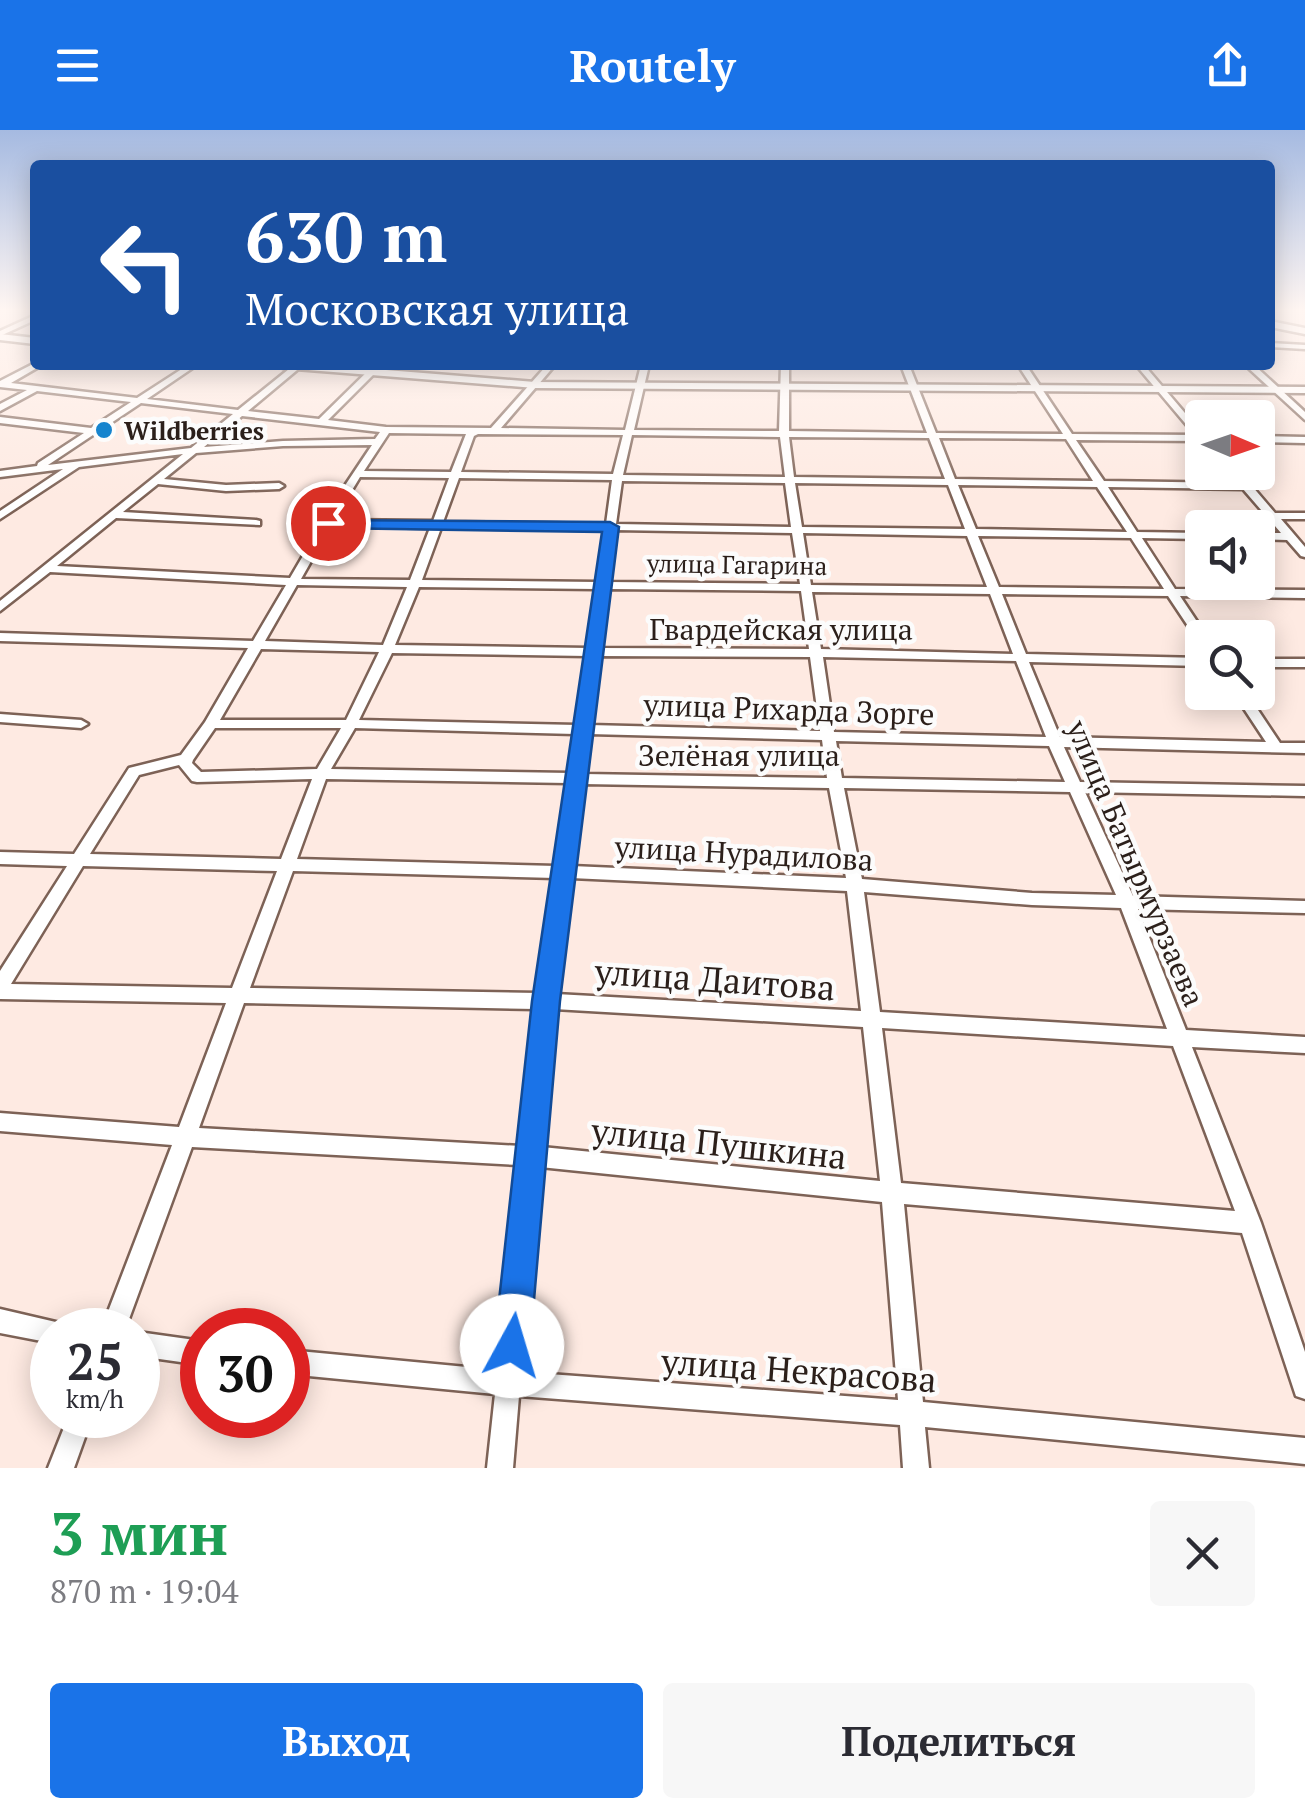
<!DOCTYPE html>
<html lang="ru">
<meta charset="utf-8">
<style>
body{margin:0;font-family:"PT Serif",serif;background:#f7f7f7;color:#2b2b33;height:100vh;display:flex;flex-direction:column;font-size:38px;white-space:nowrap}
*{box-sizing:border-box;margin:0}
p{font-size:32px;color:#7c7c81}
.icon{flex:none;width:55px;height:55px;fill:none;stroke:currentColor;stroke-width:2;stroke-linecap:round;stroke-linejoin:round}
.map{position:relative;height:1338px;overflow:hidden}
.side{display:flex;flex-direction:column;background:#fff;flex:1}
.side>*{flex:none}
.top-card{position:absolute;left:30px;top:30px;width:1245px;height:210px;border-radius:10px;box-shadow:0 5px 25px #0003;background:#1a4fa0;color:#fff;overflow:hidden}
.needle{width:65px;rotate:92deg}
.fabs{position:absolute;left:1185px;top:270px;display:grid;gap:20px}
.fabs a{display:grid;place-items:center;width:90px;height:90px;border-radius:10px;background:#fff;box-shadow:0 5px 25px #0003;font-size:50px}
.speed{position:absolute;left:30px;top:1178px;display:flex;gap:20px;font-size:50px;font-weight:700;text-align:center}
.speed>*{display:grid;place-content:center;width:130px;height:130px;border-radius:50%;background:#fff;box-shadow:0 5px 25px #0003;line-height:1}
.speed small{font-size:25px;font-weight:400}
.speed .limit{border:15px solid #d22;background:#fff;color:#111}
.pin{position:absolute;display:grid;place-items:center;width:85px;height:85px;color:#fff;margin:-42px;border:5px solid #fff;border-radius:50%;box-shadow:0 2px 10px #0007}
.me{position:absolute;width:110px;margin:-55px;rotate:6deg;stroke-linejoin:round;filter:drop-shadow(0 0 8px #0008)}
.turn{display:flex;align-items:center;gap:35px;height:210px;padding:0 50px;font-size:45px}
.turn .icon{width:130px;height:130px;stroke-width:2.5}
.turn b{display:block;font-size:70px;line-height:85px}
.round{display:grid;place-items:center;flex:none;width:105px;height:105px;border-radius:10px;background:#f7f7f7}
.overview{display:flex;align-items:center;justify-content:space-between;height:170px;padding:0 50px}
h1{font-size:60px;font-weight:700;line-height:75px;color:#1e9e55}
.action{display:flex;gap:20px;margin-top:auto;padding:20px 50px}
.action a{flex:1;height:115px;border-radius:10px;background:#1a73e8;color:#fff;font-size:40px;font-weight:700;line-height:115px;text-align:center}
.action a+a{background:#f7f7f7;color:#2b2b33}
header{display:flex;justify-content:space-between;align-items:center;height:130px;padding:0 50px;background:#1a73e8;color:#fff;font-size:45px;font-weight:700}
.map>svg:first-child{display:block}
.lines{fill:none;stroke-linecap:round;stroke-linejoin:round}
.minor-casing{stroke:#7d6256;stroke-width:5}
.major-casing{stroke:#7d6256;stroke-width:5}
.minor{fill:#fff;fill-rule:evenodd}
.major{fill:#fff;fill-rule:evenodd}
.route{fill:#1a73e8;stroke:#114b97;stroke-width:2.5}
.poi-dot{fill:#1684ce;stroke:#fcfcfc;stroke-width:4}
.labels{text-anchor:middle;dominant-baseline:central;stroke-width:9;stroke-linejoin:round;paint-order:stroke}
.far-poi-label{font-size:25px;font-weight:bold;fill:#2b1f1a;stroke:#fcfcfc;text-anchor:start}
.far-street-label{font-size:25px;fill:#2b1f1a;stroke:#fcfcfc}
.street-label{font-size:30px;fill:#2b1f1a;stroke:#fcfcfc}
.near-street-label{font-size:35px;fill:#2b1f1a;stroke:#fcfcfc}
</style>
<header><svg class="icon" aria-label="menu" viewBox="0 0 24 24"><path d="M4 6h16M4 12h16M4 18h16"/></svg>Routely<svg class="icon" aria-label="share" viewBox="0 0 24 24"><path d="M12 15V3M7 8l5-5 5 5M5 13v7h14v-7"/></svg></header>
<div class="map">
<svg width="1305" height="1338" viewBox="0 0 1305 1338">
<rect width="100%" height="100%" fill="#feeae2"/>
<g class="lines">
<g class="minor-casing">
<g id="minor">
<path d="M35,185v5l-35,16v-5z"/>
<path d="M1270,213l35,2v4l-35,-2z"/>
<path d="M35,233l7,2 -31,18 126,15 51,-33h9l-50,34 91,11 56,-45h9l-55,46 71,8 55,-54h9l-55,55 58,7 105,1 56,-63h8l-54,63 124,2 16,-65h8l-15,65 145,1 2,-66h8v66l138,2 -26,-68h8l27,68 127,1 -45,-69h8l46,69 123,1 -59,-70h8l58,68v8l-126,-1 28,41 134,2 -9,-11h11l35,41h30v6h-24l24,28v10l-4,-1 -14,-16 -29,-1v-6h23l-38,-44 -135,-2 29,45 65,1v6l-60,-1 33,51 130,1v8l-125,-2 28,42h-6v4l-4,-1 -30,-45 -166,-2 24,60 176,4v8l-173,-4 31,75 206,5 -33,-50h13l34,51h25v10l-241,-6 16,35 225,4v10l-220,-4 48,104 172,5v12l-167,-4 48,121 119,7v16l-113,-6 69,176 44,129v47l-9,-3 -3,-9 -51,-154 -338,-29 19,198 382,36v26l-380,-37 4,41h-26l-3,-43 -381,-29 -6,72h-26l8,-74 -207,-20v-24l210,20 21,-205 -327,-18 -67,183h-24l71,-185 -172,-14v-18l179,14 47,-124 -226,-4v-28l67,-105 -67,-2v-12l74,2 55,-86 52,-13 24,-33 43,-74 -248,-7v-8l253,8 33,-56 -236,-13 -50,39v-10l183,-147 -104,13 -79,52v-8l63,-42 -63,8v-6l37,-5 1,-3 46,-30 -84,-10v-6l91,11 40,-26 -94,-11 -37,20v-7l27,-14 -27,-3v-6zM141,273l92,11 -42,34 -143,17zM242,286l138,16 -5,7 -92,2 -79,6zM389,303l77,1 -15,38 -87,-1zM478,304l145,1 -10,39 -152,-2 13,-36zM632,305l148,2 5,40 -162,-2zM789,307l140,1 16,41 -151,-2zM939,308l127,1 27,42 -138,-2zM372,315l-34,51 -48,82 -233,-12 59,-48 144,7v-4l-4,-1 -133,-8 35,-28 68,7 53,-2 5,-3 -5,-3 -53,2 -62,-6 32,-26 87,-7zM360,347l89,1 -16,43 -99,-1zM459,348l153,2 -6,44 -163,-2zM622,351l163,2 6,44 -175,-3zM795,353l153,2 17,44 -163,-2zM958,355l139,2 30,45 -151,-3zM331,396l99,2 -20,52 -109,-1zM441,398l164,2 -8,52 -175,-2zM615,400l177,3 8,51 -191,-2zM803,403l164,3 20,51 -176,-2zM978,406l153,2 33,51 -165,-2zM297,455l110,2 -24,58 -118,-4zM419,457l177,2 -8,59 -193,-3zM608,459l193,2 8,58 -209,-1zM812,462l178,2 23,60 -192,-5zM261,519l118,3 -33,68h-126zM392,523l195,3 -10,69 -218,-5zM599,526l211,1 10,74 -230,-6zM823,527l193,4 30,76 -212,-5zM215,598h126l-24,41 -116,3 -9,-9 1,-3zM355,598l220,6 -5,39 -239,-4zM589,604l233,6 5,38 -243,-4zM836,611l213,5 16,36 -223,-4zM179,635l13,16 5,1 115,-3 -31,80 -191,-5 49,-79zM326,649l242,4 -12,83 -259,-7zM583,654l246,4 17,90 -274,-12zM844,658l226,4 46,103 -84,-2 -170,-14zM83,736l194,5 -45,117 -221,-4zM293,741l262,7 -17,115 -288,-5zM571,748l276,13 14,120 -305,-17zM864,762l168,13 89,3 46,121 -287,-17zM244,873l292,6 -15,137 -322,-18zM554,879l309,18 17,154 -338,-34zM882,898l291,18 62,165 -334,-28zM540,1037l342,35 16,198 -376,-28z"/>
<path d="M1245,235h9l51,47v8z"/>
<path d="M1258,306l47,1v6l-47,-1z"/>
<rect x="1258" y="529" width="47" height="8"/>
<path d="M0,584l81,6 7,4 -7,4 -81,-6z"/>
<path d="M0,1179l60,14 3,7h-11v13l-52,-10z"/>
<path d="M138,1202l64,9v24l-64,-9z"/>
<path d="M69,1285h24l-19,53h-26z"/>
</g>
</g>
<g class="major-casing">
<g id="major">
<path d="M1270,191l35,7v6l-35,-7z"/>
<path d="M0,204l35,4v6l-35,-4z"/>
<path d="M278,235h46l211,17 770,5v6l-770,-5 -252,-20z"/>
</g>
</g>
<use href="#minor" class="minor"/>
<use href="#major" class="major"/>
</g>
<linearGradient id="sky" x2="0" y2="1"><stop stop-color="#a5bae1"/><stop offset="0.49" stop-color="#fff6f2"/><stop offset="1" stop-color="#fff6f2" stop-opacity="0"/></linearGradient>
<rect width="1305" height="367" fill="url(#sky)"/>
<path class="route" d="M322,390l288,2 9,5 -59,474 -30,345 -5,12 -13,5 -13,-5 -5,-12 38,-345 70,-469 -274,-4 -8,-5z"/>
<circle class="poi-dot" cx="104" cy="300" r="10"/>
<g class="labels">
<g class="far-poi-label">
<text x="124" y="300">Wildberries</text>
</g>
<g class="far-street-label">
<text transform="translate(737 434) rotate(1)">улица Гагарина</text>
</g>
<g class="street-label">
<text x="781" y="499">Гвардейская улица</text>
<text transform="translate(789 579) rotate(2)">улица Рихарда Зорге</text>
<text x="739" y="625">Зелёная улица</text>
<text transform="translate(744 723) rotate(3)">улица Нурадилова</text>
<text transform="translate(1136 733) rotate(67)">улица Батырмурзаева</text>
</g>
<g class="near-street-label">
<text transform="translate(715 849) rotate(4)">улица Даитова</text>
<text transform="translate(719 1013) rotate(6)">улица Пушкина</text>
<text transform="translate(799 1240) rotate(4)">улица Некрасова</text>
</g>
</g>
</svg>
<div class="fabs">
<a><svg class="needle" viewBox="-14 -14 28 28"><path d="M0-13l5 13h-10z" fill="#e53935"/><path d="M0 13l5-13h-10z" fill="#7c7c81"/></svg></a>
<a><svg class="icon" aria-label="sound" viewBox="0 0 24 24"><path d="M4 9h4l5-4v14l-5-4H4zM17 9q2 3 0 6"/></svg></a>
<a><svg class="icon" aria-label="search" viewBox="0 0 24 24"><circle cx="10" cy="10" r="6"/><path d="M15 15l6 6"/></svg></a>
</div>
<div class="speed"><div>25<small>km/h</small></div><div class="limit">30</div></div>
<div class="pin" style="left:328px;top:393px;background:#d93025"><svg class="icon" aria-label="arrive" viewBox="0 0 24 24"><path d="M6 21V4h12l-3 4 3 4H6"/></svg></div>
<svg class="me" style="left:512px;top:1216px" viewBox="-20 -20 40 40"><circle r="19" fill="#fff"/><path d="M0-13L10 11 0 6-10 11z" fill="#1a73e8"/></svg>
<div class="top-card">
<div class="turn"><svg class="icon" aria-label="left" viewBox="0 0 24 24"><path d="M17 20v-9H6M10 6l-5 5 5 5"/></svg><div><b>630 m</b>Московская улица</div></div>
</div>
</div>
<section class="side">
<div class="overview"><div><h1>3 мин</h1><p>870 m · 19:04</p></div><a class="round"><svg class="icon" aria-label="close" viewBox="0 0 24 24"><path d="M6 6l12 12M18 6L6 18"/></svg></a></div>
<div class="action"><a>Выход</a><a>Поделиться</a></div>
</section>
